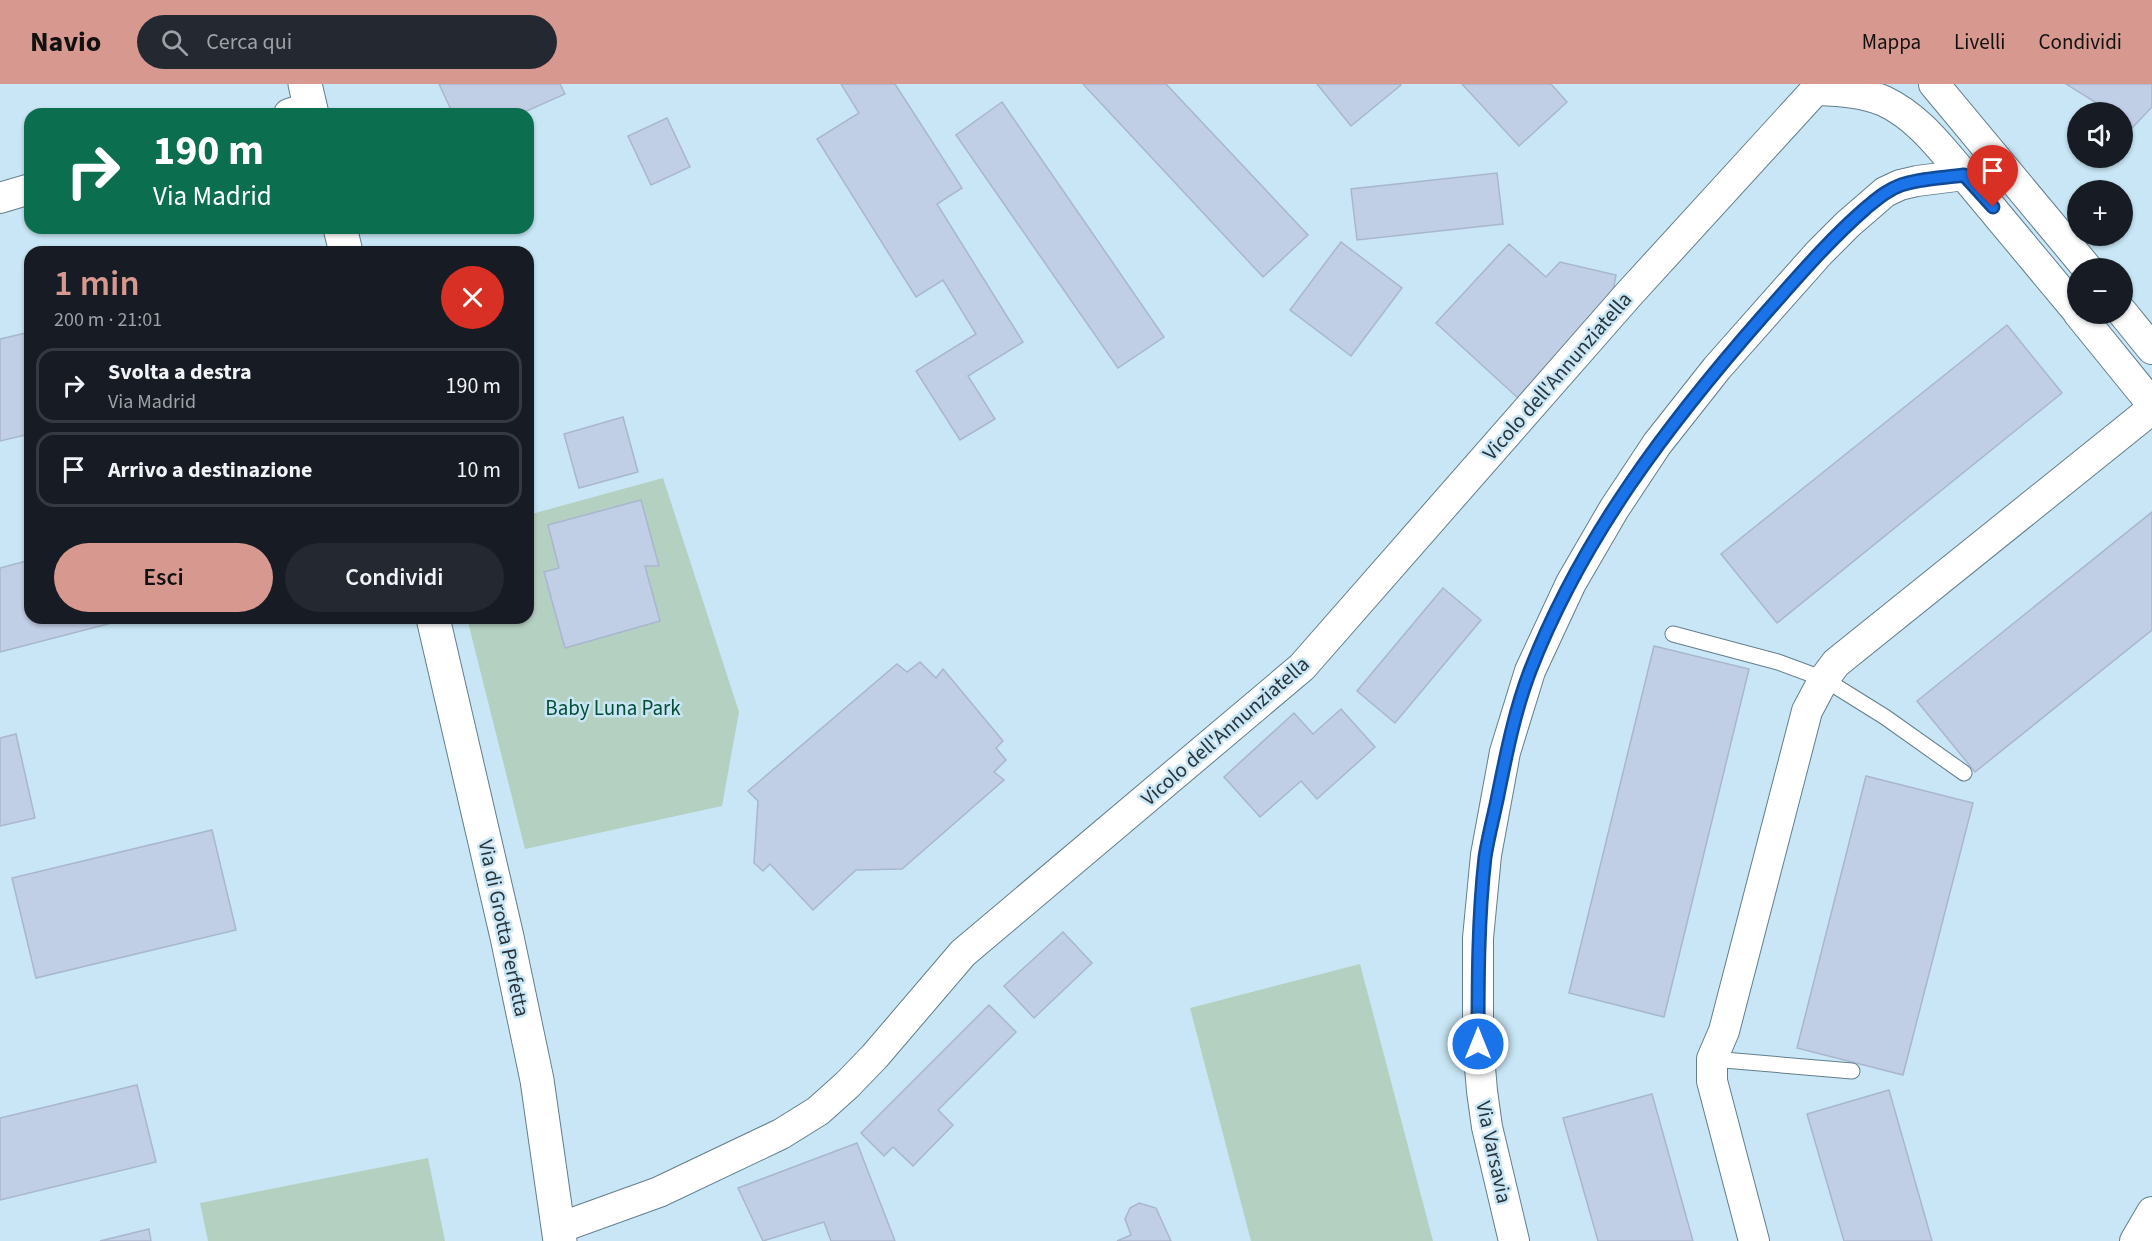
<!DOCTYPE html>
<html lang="it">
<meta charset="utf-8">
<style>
body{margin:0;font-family:"Source Sans 3",sans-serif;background:#242831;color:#f1f3f6;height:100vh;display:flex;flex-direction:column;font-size:22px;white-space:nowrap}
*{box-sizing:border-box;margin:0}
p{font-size:20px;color:#9ea1a6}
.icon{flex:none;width:33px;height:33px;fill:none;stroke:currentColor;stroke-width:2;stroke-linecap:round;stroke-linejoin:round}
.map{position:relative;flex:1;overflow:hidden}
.drawer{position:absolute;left:24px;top:162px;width:510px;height:378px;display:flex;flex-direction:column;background:#171b24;border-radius:18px;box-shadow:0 2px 4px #0004}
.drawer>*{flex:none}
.guide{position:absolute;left:24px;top:24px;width:510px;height:126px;border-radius:18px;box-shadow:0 2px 4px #0004;background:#0b6e4f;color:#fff;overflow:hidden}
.controls{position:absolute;left:2067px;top:18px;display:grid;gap:12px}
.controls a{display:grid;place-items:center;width:66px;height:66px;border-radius:50%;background:#171b24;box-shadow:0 2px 4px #0004;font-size:30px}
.pin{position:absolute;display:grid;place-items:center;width:51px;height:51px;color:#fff;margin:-62px -26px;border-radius:50% 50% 50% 0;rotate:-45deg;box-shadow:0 0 6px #0007}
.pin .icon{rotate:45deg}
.me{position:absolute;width:66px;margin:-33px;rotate:0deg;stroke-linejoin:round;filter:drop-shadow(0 0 4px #0008)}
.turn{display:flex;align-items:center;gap:21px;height:126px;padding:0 30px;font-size:27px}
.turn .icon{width:78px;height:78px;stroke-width:2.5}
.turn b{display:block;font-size:42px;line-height:51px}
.round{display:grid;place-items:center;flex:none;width:63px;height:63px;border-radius:32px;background:#242831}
.summary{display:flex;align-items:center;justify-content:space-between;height:102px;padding:0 30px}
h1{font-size:36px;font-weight:600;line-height:45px;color:#d7998f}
.primary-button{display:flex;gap:12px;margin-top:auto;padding:12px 30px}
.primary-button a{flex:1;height:69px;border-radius:36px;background:#d7998f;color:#111;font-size:24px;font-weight:600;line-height:69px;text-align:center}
.primary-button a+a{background:#242831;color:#f1f3f6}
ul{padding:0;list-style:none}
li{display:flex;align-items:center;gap:18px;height:75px;margin:0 12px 9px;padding:0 18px;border:3px solid #363941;border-radius:18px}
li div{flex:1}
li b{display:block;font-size:22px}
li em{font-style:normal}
header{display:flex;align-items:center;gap:36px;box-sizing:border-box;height:84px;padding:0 30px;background:#d7998f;color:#111}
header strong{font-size:28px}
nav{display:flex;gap:33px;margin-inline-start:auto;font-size:21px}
.search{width:420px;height:54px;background:#242831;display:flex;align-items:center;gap:15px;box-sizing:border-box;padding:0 21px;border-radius:33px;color:#9ea1a6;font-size:22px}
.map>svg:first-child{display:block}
.green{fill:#b4d0c1}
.building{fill:#c0cee6;stroke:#a9b7ce;stroke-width:1.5}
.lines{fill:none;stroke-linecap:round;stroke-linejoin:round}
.service-casing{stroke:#637e8b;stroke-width:17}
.minor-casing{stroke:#637e8b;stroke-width:32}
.tertiary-casing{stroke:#637e8b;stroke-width:35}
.service{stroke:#fff;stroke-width:15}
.minor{stroke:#fff;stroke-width:30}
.tertiary{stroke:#fff;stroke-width:33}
.route-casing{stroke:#114b97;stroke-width:15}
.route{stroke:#1a73e8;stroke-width:10}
.labels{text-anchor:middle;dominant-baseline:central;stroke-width:5;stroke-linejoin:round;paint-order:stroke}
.street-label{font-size:21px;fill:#283439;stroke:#c8e6f5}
.park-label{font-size:21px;fill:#044e34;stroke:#c8e6f5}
</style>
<header>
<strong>Navio</strong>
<div class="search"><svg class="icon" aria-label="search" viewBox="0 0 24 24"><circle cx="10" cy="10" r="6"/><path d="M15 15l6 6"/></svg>Cerca qui</div>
<nav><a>Mappa</a><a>Livelli</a><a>Condividi</a></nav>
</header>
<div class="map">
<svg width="2152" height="1157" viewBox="0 0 2152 1157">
<rect width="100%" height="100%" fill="#c8e6f5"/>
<g class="green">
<path d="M663,394l76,234 -17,94 -197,43 -58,-231h61v-103z"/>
<path d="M1360,880l73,277h-182l-61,-233z"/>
<path d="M428,1074l17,83h-237l-8,-38z"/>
</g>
<g class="building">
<path d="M439,0h121l5,10 -45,20h-67z"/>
<path d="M841,0h54l67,104 -25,16 86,138 -55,34 27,43 -35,21 -44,-69 60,-37 -33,-54 -27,17 -99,-158 42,-26z"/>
<path d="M1083,0h83l142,151 -45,42z"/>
<path d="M1317,0h83l1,1 -50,41z"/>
<path d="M1462,0h89l16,18 -48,44z"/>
<path d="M2066,0h86v23l-19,20 -11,-7v-8h-11z"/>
<path d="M1002,18l162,235 -46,31 -162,-233z"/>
<path d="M667,34l23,49 -39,18 -23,-49z"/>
<path d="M1497,89l6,51 -146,16 -6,-51z"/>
<path d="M1341,158l61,46 -51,68 -61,-46z"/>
<path d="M1509,160l37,33 14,-15 56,13 -4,21 -94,102 -82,-75z"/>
<path d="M2007,241l55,68 -285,230 -56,-69z"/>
<path d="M30,248v102l-30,7v-102z"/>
<path d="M623,333l15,55 -59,16 -15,-54z"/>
<path d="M641,416l18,66h-14l15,55 -95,27 -21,-76 15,-4 -11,-43z"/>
<path d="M2152,428v118l-177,142 -58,-71z"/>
<path d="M30,476v58h101l-131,34v-84z"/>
<path d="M1443,504l38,32 -86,103 -38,-32z"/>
<path d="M1654,562l95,23 -85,348 -95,-24z"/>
<path d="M920,578l16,16 7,-9 60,72 -7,7 10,12 -12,12 10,8 -102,89 -46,1 -43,40 -43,-46 -7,7 -9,-8 4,-62 -10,-10 149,-127 10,8z"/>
<path d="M1341,625l34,38 -58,52 -16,-18 -41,36 -36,-40 70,-64 19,21z"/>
<path d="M16,650l19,84 -35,8v-88z"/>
<path d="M1866,692l107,27 -70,272 -106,-27z"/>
<path d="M212,746l24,100 -200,48 -24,-100z"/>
<path d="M1063,848l29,31 -58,55 -30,-32z"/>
<path d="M989,921l27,27 -78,78 15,15 -40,41 -20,-19 -9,9 -23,-23z"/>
<path d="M137,1001l19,77 -156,38v-82z"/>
<path d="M1889,1006l43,151h-88l-37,-127z"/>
<path d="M1652,1010l41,147h-95l-35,-123z"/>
<path d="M857,1059l38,98h-64l-7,-19 -61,19 -25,-53z"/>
<path d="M1139,1119l17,5 15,33h-54l14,-6 -6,-16 5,-11z"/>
<path d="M149,1145l2,12h-51z"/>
</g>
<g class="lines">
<g class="service-casing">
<g id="service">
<path d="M1673,550l105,28 46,17 61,38 79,56"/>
<path d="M1712,975l140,12"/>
</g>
</g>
<g class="minor-casing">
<g id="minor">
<path d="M1934,0l153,184"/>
<path d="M1817,6c22,1 46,2 67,11 34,16 56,46 80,74 38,45 76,91 114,137"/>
<path d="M289,30l21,-7"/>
<path d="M0,114l30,-9"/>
<path d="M2122,228l30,37"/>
<path d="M2079,230l73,90"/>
<path d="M559,1144l100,-36 122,-58 37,-23 29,-26 28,-29 88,-103 339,-286 327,-373 192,-210"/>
<path d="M1514,1157l-27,-114 -5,-36 -4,-47v-106l8,-83 19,-103 25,-81 41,-88 43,-74 43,-65 60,-76 102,-115 29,-29 37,-32 15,-7 17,-4 47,-6"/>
<path d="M1754,1157l-42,-160v-22l12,-28 83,-320 17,-32 12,-16 316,-254"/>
<path d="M2135,1157l17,-29"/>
</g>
</g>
<g class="tertiary-casing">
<g id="tertiary">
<path d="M305,0l7,30"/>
<path d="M340,144l6,24"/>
<path d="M433,534l74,319 30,143 23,161"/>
</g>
</g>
<use href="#service" class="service"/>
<use href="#minor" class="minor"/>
<use href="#tertiary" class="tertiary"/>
</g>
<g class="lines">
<g class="route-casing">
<path id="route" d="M1478,960c0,-63 0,-125 7,-187 3,-19 8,-38 12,-57 9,-44 17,-87 33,-129 52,-134 139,-248 233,-355 33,-37 65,-75 103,-108 11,-9 21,-18 35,-23 20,-7 42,-7 63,-10l29,32"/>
</g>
<use href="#route" class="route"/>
</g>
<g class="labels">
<g class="street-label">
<text transform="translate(1557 292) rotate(-49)">Vicolo dell'Annunziatella</text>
<text transform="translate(1225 647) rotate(-41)">Vicolo dell'Annunziatella</text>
<text transform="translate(504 844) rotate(78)">Via di Grotta Perfetta</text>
<text transform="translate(1494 1068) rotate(78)">Via Varsavia</text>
</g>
<g class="park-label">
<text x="613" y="624">Baby Luna Park</text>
</g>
</g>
</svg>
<div class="controls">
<a><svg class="icon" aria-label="sound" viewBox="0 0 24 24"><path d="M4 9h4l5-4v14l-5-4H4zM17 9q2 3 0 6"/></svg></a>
<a>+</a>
<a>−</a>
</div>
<div class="pin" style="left:1993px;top:123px;background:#d93025"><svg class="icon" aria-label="arrive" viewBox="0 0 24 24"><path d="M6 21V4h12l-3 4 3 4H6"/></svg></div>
<svg class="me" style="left:1478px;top:960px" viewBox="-20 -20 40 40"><circle r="17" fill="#1a73e8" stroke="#fff" stroke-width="3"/><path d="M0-11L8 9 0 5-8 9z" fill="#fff"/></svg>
<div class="guide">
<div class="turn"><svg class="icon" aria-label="right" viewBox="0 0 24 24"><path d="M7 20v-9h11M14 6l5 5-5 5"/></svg><div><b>190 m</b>Via Madrid</div></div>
</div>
<section class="drawer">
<div class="summary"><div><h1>1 min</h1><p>200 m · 21:01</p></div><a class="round" style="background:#d93025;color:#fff"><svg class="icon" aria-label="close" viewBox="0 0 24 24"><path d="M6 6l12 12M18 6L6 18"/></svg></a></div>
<ul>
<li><svg class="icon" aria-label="right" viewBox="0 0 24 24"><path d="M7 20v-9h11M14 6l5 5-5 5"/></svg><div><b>Svolta a destra</b><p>Via Madrid</p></div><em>190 m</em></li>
<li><svg class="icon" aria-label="arrive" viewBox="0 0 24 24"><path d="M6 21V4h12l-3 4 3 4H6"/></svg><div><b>Arrivo a destinazione</b></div><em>10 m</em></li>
</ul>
<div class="primary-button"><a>Esci</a><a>Condividi</a></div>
</section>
</div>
